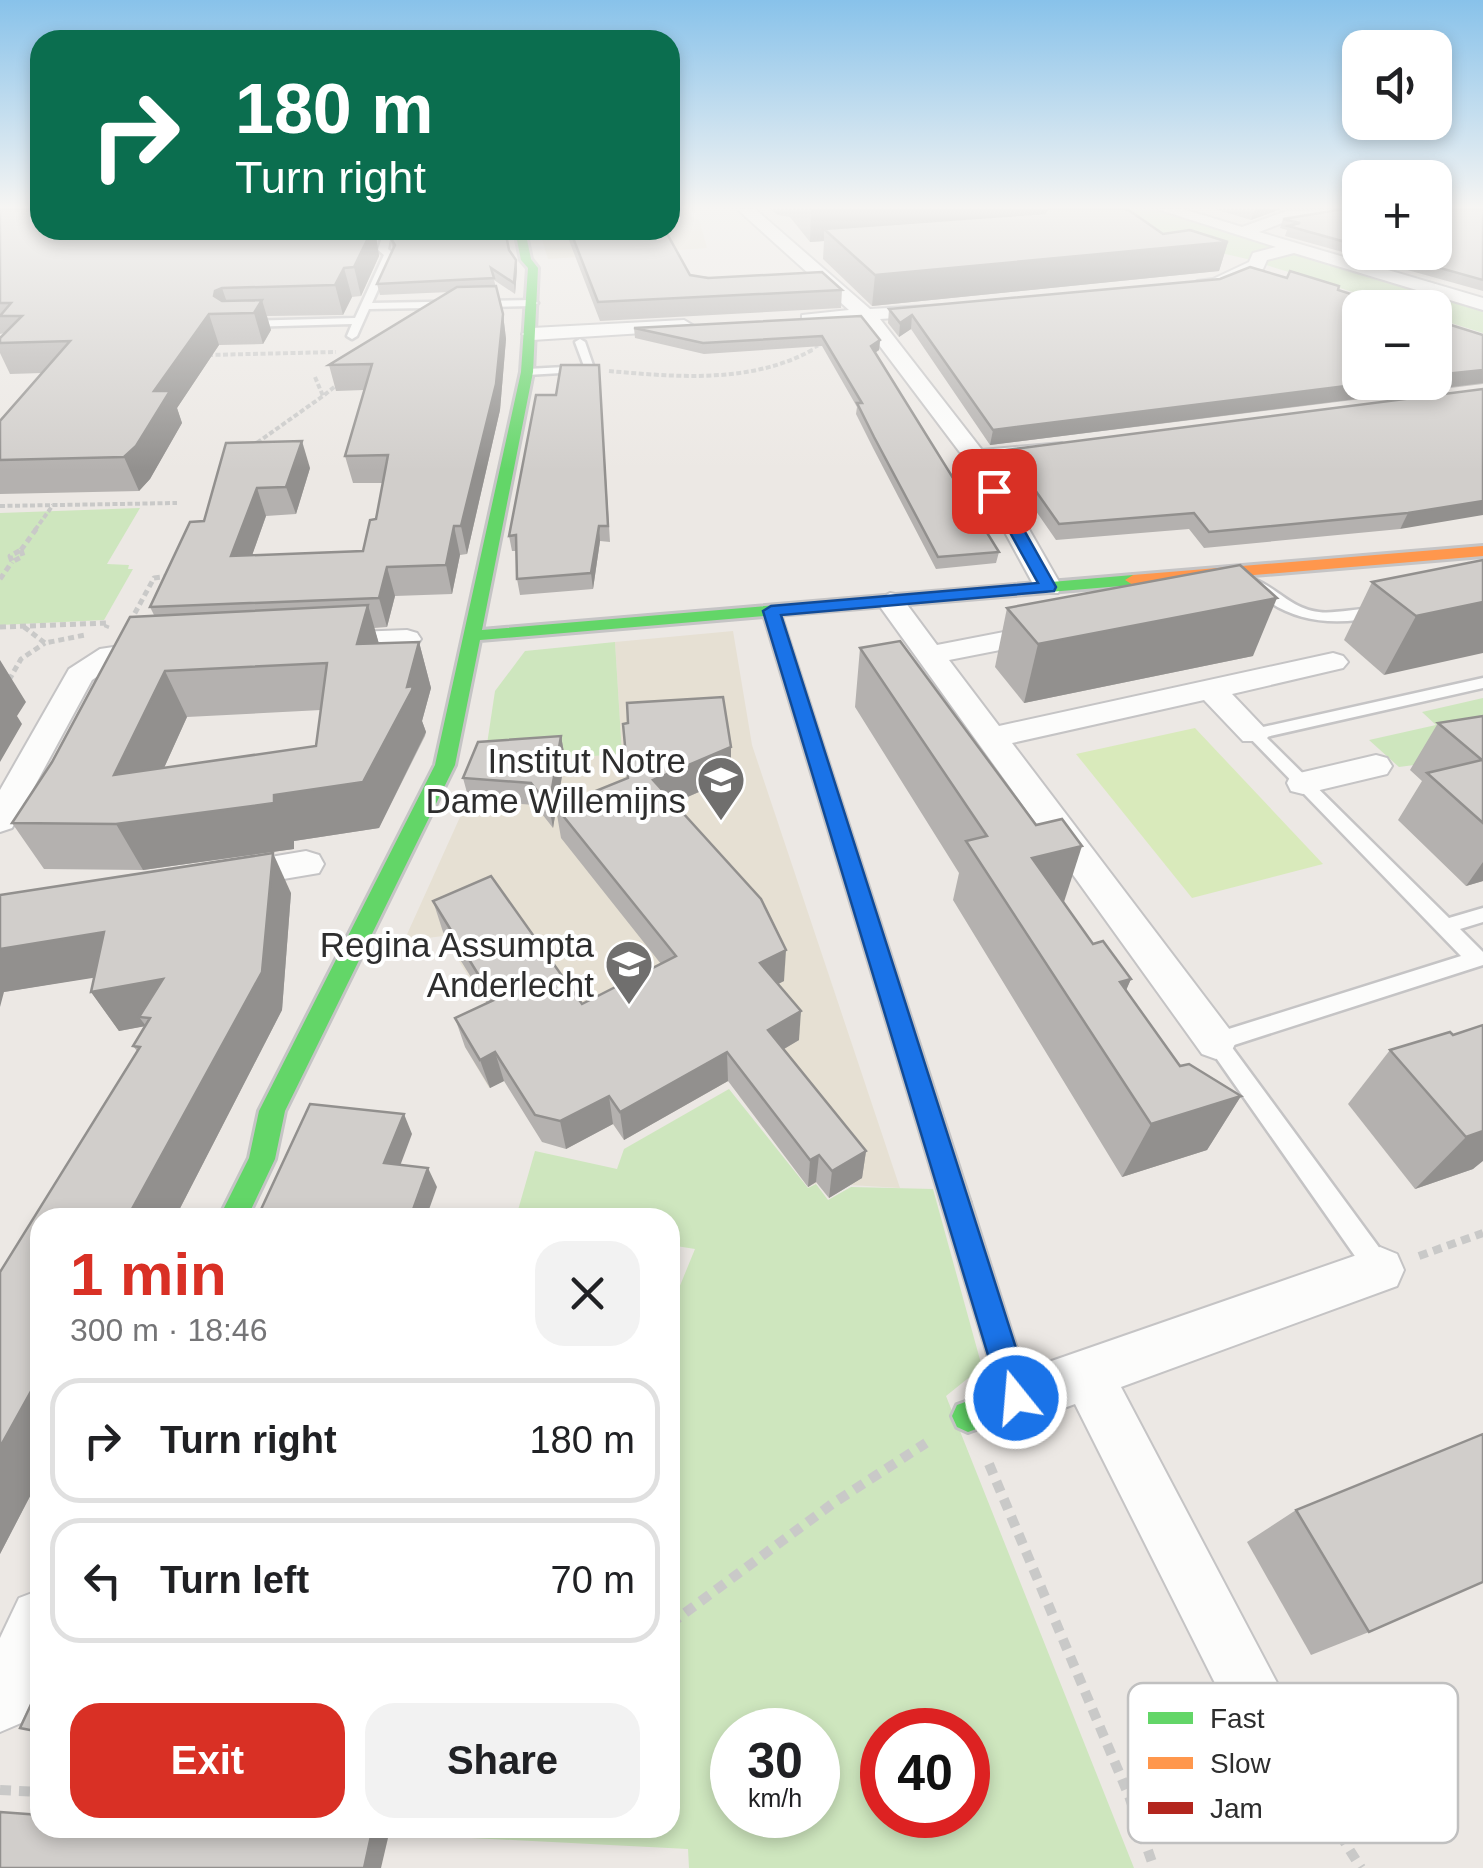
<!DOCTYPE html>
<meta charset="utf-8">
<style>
body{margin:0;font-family:Arial,sans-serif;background:#f2f2f2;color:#202124;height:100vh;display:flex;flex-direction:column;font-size:38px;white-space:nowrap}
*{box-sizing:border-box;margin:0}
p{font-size:32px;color:#757577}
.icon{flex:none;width:55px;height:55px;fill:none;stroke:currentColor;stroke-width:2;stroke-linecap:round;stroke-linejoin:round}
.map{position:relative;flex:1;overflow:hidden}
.details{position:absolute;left:30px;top:1208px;width:650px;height:630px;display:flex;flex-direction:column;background:#fff;border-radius:30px;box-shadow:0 5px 15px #0003}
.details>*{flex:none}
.banner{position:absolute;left:30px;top:30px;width:650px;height:210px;border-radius:30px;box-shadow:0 5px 15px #0003;background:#0b6e4f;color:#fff;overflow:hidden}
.tools{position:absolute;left:1342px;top:30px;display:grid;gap:20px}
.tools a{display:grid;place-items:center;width:110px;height:110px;border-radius:20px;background:#fff;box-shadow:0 5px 15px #0003;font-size:50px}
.speed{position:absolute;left:710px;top:1708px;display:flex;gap:20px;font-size:50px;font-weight:700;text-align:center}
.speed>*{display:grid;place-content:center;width:130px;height:130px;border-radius:50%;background:#fff;box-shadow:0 5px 15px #0003;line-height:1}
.speed small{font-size:25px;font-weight:400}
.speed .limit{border:15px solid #d22;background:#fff;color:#111}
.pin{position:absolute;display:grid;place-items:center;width:85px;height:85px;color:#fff;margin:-42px;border-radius:20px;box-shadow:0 5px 15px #0006}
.me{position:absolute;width:110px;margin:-55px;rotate:343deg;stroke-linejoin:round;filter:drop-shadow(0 0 8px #0008)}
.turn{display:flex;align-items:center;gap:35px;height:210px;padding:0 40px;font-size:45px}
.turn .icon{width:130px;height:130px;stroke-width:2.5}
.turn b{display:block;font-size:70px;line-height:85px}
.round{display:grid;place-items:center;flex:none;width:105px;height:105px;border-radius:30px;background:#f2f2f2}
.head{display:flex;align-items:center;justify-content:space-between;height:170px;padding:0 40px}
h1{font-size:60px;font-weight:700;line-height:75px;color:#d93025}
.cta{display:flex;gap:20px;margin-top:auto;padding:20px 40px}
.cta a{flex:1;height:115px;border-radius:30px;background:#d93025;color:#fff;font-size:40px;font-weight:700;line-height:115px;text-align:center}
.cta a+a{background:#f2f2f2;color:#202124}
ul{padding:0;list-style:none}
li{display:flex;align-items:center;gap:30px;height:125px;margin:0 20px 15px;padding:0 20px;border:5px solid #e0e0e0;border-radius:30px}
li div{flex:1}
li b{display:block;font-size:38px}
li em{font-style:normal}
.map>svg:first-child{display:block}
.education{fill:#e6e0d3}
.green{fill:#cee6be;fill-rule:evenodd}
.pitch{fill:#d9eabb}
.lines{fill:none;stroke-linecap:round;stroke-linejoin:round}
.lane-casing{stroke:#c5c4c5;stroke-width:5}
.street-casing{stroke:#c5c4c5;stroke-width:4}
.fast-casing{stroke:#c5c4c5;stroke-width:6}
.slow-casing{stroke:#c5c4c5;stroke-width:6}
.jam-casing{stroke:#c5c4c5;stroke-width:6}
.path-far4{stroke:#c9c9c8;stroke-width:2.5;stroke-dasharray:4 2.5;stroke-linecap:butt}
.path-far3{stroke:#c9c9c8;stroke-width:4;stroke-dasharray:5 2.5;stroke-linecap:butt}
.path-far2{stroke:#c9c9c8;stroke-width:5;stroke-dasharray:6 4;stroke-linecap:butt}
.path-far1{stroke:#c9c9c8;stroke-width:8;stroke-dasharray:9 6;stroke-linecap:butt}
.path{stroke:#c9c9c8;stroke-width:10;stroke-dasharray:11 8;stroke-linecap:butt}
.lane{fill:#fcfcfb;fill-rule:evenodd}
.street{fill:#fcfcfb;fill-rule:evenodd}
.fast{fill:#63d668;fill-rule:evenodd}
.slow{fill:#ff974d;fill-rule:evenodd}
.jam{fill:#b3261e;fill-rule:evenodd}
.wall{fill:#b4b1af;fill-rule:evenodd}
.shaded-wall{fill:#92908e}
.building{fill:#d1cecb;stroke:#92908e;stroke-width:2.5;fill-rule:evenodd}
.route{fill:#1a73e8;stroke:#114b97;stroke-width:2.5}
.labels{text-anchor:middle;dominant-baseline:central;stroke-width:8;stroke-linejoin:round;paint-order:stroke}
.poi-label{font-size:35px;fill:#2e2e2e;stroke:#fff;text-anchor:end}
.key{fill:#fff;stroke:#c0c0c0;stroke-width:2.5}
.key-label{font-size:28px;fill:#2e2e2e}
</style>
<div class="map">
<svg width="1483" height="1868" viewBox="0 0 1483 1868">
<rect width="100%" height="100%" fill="#ece8e4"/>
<g class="education">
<path d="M670,209h43l-26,5 12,6 8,28 -159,11 -9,-29h131z"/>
<path d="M733,631l19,114 148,443 -50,-3 -21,13 -12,-15 -9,4 -69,-91 19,-32 -134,76 -15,-22 -82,-49 -38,19 -24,-41 37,-18 -59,-93 -39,5 80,-177 138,-10 -7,-112z"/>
</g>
<g class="green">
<path d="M1032,209h125l326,98v26l-48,-15v-10l-34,-1 -154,-48z"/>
<path d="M140,508l-33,56 22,1 -1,4h5l-29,51 -104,5v-112z"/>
<path d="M615,642l7,112 -138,10 11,-73 30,-40z"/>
<path d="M1483,698v58l-84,11 -30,-27 67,-15 -14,-13z"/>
<path d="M729,1089l79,99 8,-4 12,16 23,-13 82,2 49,178 -36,29 188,472h-445l-1,-19 -236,-12 2,-9h216v-518l25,-61 -25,-4v-27l-154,-1 19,-66 82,18 7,-20zM732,1730h86v85h-86zM882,1730h86v85h-86z"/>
</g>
<path class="pitch" d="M1195,728l128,136 -131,34 -116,-144z"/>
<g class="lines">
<g class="lane-casing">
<g id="lane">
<path d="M384,230h8l-4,19 6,5 -22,49 161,-3 5,3 -5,3 -164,3 -12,27 -5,3 -5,-3 5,-12 -108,3 -5,-3 5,-3 111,-3 29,-63 -6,-5z"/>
<path d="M580,339l5,3 10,29 -68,4 -6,-3 6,-3 57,-3 -9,-24z"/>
<path d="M1256,580c22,9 36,29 63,32 19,3 57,-9 69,0 -8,6 -19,7 -30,8 -42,5 -80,-4 -109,-36z"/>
<path d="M1483,678v10l-217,49 183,181 34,-10v14l-23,7 23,23v13l-252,81 158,215 4,9 -4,9 -9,3 -9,-3 -166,-237 3,-6 8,-3 245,-77 -215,-222 8,-5z"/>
</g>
</g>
<g class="street-casing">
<g id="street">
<path d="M737,209h18l115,100 76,-4v8l-7,2 -59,4 102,131 80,-7 3,5 -3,5 -71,10 71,124 -4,6h-20l-73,-134 -104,-138 -59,2v-8l47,-5z"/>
<path d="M1157,209h26l59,18 45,-16 65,-2 -8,5 -54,6 -31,12 224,66v12l-189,-57 -27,7 -4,9 -41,19 -25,1v-8l16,-2 36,-17 4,-9 23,-6z"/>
<path d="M684,320l10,6 -3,4 -159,10 -10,-6 10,-6z"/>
<path d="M890,593l10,2 37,50 114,-22 10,3 4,6 -4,6 -112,22 50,66 334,-73 10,3 5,6 -5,6 -111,26 38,40 -5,7h-22l-39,-41 -192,43 218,287 6,12 -6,12 -14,5 -14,-5 -326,-453z"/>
<path d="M407,630l10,3 4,6 -4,6 -87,6 -10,-3 -4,-6 4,-6 10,-3z"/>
<path d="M160,640l10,3 4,6 -4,6 -52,8 -26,17 -80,148 -12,4v-42l69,-121 31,-20z"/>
<path d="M1376,755l11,3 5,8 -5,8 -84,20 -12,-3 -4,-8 4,-8z"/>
<path d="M306,851l13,4 5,9 -5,9 -89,15 -13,-4 -5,-9 5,-9z"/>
<path d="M1380,1247l17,7 7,16 -7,16 -276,101 173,328 -8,22 -22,8 -22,-8 -167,-333 -58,21 -18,-8 -8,-18 8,-18 18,-8z"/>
<path d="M40,1590v94l-19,39 -21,9v-94l19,-40z"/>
</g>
</g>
<g class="fast-casing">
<g id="fast">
<path d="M515,230h10l6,29 7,9 -5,104 -51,258 651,-55 8,5 -8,5 -653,55 -25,125 -170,346 -10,48 -28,59h-28l30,-60 10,-47 176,-346 86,-393 7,-104 -7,-8z"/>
<path d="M956,1190l10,4 4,9 62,196 -4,11 -60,22 -11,-5 -5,-11 5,-11 42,-15 -57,-187 4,-9z"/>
</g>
</g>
<g class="slow-casing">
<path id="slow" d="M1483,546v10l-350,29 -8,-5 8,-5z"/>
</g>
<g class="jam-casing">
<path id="jam" d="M771,606l8,5 191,592 -4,9 -10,4 -10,-4 -4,-9 -179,-592z"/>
</g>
<path class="path-far4" d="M809,351l15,-8"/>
<g class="path-far3">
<path d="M208,355l128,-3"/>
<path d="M609,371c68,6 143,13 205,-22"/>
<path d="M315,377l8,19 15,-12"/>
<path d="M251,447l72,-51"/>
<path d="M0,506l177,-3"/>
<path d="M35,530l18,-25"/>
</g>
<g class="path-far2">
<path d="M21,550l16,-22"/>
<path d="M21,550l2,6 -11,6 -2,-6z"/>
<path d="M0,579l12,-17"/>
<path d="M130,622l24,-44 17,-2"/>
<path d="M0,627l108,-4 -2,5"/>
<path d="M24,627l21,16 40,-8"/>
<path d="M9,680l12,-21 24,-16"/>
</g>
<path class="path-far1" d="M1419,1256l64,-23"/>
<g class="path">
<path d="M989,1464l140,332 25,72"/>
<path d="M670,1624l162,-120 94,-61"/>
<path d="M1289,1754l72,114"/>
<path d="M0,1790l40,2"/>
<path d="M1135,1811l119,-50"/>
</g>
<use href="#lane" class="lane"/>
<use href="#street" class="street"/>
<use href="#fast" class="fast"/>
<use href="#slow" class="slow"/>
<use href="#jam" class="jam"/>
</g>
<g class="wall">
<path d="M0,209l40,21h335l4,26 -18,40 -9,1 -9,18 -76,1 4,14 -8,14 -44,1 -42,63 5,15 -32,56 -11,12 -139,3v-73l42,-48 -32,1 -10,-21v-15l5,-5 -5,1z"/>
<path d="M771,209h353l39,25 65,8 -9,29 -347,35 -49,-47 1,-18 -14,1 -20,-25 -12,-2z"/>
<path d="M1214,209h67l-30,11z"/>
<path d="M1360,209v43h75l48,-43v82l-198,-55 2,-6 -7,-2 3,-9z"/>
<path d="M565,230h100l25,45 152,15 -1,18 -241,13z"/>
<path d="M390,237l119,13 7,10 1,10 -2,24 -21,-14 9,34 3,25 -6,71 -33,144 -7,1 -8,39 -57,2 -8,31 -13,1 5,16 40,-2 12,46 -9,33 4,11 -1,4 -46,92 -85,13v8l-151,21 -99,-1 -32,-46 142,-208 -4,-8 54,-86 22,-78 84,25 -14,46 -30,2 -14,39 111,-4 13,-32 7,-36h-30l-8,-27 19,-66 -28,1 -7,-26 121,-73 -70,3 -3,-11 16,-35zM321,710l-5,36 -152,22 23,-51z"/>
<path d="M1287,278l51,12 145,45v49l-493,61 -79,-116 -12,8 -11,-14 1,-14z"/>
<path d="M861,316l19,24 -1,10 -4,3 124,199 -3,11 -60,6 -63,-121 -17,-34 1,-7 -35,-61 -118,8 -69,-16 -1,-10z"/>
<path d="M599,365l11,177 -10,-1 -7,48 -73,6 -3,-16 -1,-28h-4l-3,-15 47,-141z"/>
<path d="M1483,389l-83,140 -196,19 -15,-19 -133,11 -52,-75 3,-15z"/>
<path d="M1483,560l-99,115 -40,-35 28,-58z"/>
<path d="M1007,608l246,48 -229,47 -29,-36z"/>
<path d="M860,648l204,254 29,42 38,35 -5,11 54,76 61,30 -34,54 -85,27 -169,-277 6,-27 -104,-166z"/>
<path d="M1483,716v165l-17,5 -68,-66 24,-39 -12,-11 28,-47z"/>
<path d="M561,736l4,22 -8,49 174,-29 -57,25 110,178 -6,3 21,56 -15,9 82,102 -4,27 -33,20 -13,-16 -8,5 -80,-106 -104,59 -11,-16 -47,25 -24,-7 -38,-61 -14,7 -25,-41 -10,-29 32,-15 -44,-71 -10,-31 149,103 79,-40 -100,-126 -5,-29 -3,19 -18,-23 -66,-5 -6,-22z"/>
<path d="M291,893l-9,117 -107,208h-135v259l-40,77v-282l137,-221 -4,-5 12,-20 -26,5 -28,-39 3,-15 -90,15 -4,-97z"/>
<path d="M1450,1032l30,129 -7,8 -58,20 -67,-85 42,-54z"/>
<path d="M1296,1510l73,122 -58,23 -64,-113z"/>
<path d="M1229,1686l-61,93 -16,4 -25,-54z"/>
</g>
<g class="shaded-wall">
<path d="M811,209h238l-16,15 -209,5v12l-14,1z"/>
<path d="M1258,209h23l-30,11 3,-9z"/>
<path d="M156,230h11l7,20z"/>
<path d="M370,230h5l4,26 -18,40 -7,-29z"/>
<path d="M1228,242l-9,29 -347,35 3,-31z"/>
<path d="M516,260l1,10 -2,24 -1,-11z"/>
<path d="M344,268l8,29 -9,18 -8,-30z"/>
<path d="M222,288l9,26 -17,-18 1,-5z"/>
<path d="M262,300l9,30 -8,14 -9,-31z"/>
<path d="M209,314l10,31 -42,63 5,15 -32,56 -11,12 -15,-34 30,-66z"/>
<path d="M503,314l3,25 -6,71 -33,144 -6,-28z"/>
<path d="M912,315l-1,14 -12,8 1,-14z"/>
<path d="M880,340l-1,10 -9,6 1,-10z"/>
<path d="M1483,370v13l-493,62 3,-15 385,-48h57v-7z"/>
<path d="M302,441l8,27 -14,46 -10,-27z"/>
<path d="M257,488l9,28 -24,68 -11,-28z"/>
<path d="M1483,501v14l-83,14 8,-16z"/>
<path d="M454,526l6,29 -8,39 -6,-29z"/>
<path d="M599,526l1,15 -7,48 -2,-16z"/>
<path d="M387,567l8,29 -8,31 -8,-29z"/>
<path d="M1277,598l-24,58 -229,47 14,-59z"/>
<path d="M1483,602v51l-99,22 32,-59z"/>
<path d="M368,605l13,46 -24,-7z"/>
<path d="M419,642l12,46 -9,33 4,11 -47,96 -85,13v8l-151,21 -27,-46 -2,-49 51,-104 22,46 -47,104 134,-26 133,-108z"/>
<path d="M0,660l26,42 -9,14 5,8 -22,38z"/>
<path d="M561,736l4,22 -12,70 -4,-22z"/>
<path d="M731,747v31l-76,33 -2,-31z"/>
<path d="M1082,846l-19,59 -31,-47z"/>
<path d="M273,853l18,40 -9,117 -107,208h-48z"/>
<path d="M1483,862v19l-17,5z"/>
<path d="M104,932l26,40 -126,20 -4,15v-58z"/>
<path d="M786,950l-2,31 -24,12v-30z"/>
<path d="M163,979l-13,39 -11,-1 7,9 -27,5 -28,-39z"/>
<path d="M1131,979l-25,57 14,-54z"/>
<path d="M801,1011l-2,29 -32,19 1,-29z"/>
<path d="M495,1052l9,29 -14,7 -10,-28z"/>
<path d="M727,1052l1,29 -104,59 -4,-28z"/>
<path d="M609,1096l4,28 -47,25 -6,-28z"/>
<path d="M1241,1096l-34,54 -85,27 29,-53z"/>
<path d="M404,1114l8,20 -18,48 -10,-19z"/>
<path d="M1483,1131v30l-10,8 -58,20 51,-52z"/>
<path d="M866,1151l-4,27 -33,20 3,-27z"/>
<path d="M819,1155l-3,27 -8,5 2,-27z"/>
<path d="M428,1168l9,19 -11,31h-16z"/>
<path d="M40,1375v102l-40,77v-107z"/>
<path d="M371,1836l17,2 -7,30h-17z"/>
</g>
<g class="building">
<path d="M0,209h40v21h116l8,6 153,-4 2,-2h53l-18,37 -10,1 -9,17 -113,3 -7,3 -1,5 8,5 40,-1 -8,13 -45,1 -55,77h16l-34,55 -12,11 -124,3v-39l70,-80 -70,2v-5l22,-22h-22l11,-13h-11z"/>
<path d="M1048,209h76l6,2 33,23 27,-4 38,12 -353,33 -51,-46 220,-16z"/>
<path d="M1344,209h16v37l-72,-20 12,-3 -17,-4z"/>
<path d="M1435,209h48v71l-100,-28h52z"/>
<path d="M391,230h114l4,20 7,10 -2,23 -23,-15 3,10 -117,6 18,-39 -5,-8z"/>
<path d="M570,230h95l25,45 18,3 114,-6 20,18 -244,12z"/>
<path d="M1250,267l37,11 3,-7 49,15 -1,4 57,18h-35v74h18l-385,48 -81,-115 -12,8 -11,-14 331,-30z"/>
<path d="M496,286l7,28 -7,70 -35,142h-7l-8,39 -59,2 -8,31 -229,9 40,-85 14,-1 22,-78 76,-2 -16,46 -29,1 -26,68 132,-5 7,-31 6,-1 12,-64 -43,1 27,-92 -43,1 128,-78z"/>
<path d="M861,316l19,24 -9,6 128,206 -61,5 -64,-120 -17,-34h5l-40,-67 -119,7 -69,-15z"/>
<path d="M1435,320l48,15v35l-48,5z"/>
<path d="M561,365h38l9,161h-9l-8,47 -74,6 -1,-44 -7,1 27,-141h20z"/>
<path d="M1483,389v112l-75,12 -199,19 -15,-19 -135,11 -52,-74z"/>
<path d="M1483,560v42l-67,14 -44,-34z"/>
<path d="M1240,565l37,33 -239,46 -31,-36z"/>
<path d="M368,605l-11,39 62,-2 -12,45 6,-1 -1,4 -49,92 -89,13v8l-158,21 -104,-1 40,-61 78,-145zM327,663l-11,83 -202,29 51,-104z"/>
<path d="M900,641l136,184 26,-6 20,27 -50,12 61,86 10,-3 28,38 -11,3 60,84 9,-2 52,32 -90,28 -185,-283 21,-5 -127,-188z"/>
<path d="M723,697l8,50 -78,33 108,119 25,51 -26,13 41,48 -33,19 98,121 -34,20 -13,-16 -9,5 -83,-108 -107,60 -11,-16 -49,25 -25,-6 -40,-63 -15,8 -25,-42 39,-18 -61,-99 58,-25 91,128 94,-48 -120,-149 72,-29 -5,-54 5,-1 -1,-20z"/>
<path d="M1483,716v107l-56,-50 55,-13 -44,-37z"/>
<path d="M561,736l-12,70 -18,-23 -68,-5 15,-36z"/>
<path d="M273,853l-11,119 -135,246h-87v157l-40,72v-175l140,-225 -7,-1 17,-28 -11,-1 24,-38 -72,13 13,-60 -104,17v-54z"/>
<path d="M1483,1025v106l-17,6 -76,-87 60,-18 3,3z"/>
<path d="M310,1104l94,10 -20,49 44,5 -18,50h-153z"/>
<path d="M1483,1434v148l-114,50 -73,-122z"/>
<path d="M40,1685v47l-20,-4z"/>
<path d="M0,1812l40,3v13h195l136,8 -7,32h-364z"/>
</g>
<linearGradient id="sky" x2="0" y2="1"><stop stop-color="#88c2ea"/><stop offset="0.44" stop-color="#f6f5f3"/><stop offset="1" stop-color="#f6f5f3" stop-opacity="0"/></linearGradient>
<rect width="1483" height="471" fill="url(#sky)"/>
<path class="route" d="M994,486l8,5 54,96 -2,4 -273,24 251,783 -4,12 -12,4 -11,-4 -4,-12 -238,-787 8,-5 267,-23 -51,-92z"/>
<defs>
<g id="school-pin" transform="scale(2.5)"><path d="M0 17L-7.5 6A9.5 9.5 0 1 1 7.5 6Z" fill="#706f6e" stroke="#fff"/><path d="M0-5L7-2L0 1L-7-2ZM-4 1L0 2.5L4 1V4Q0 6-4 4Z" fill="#fff"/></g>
</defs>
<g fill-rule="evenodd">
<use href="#school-pin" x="721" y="780"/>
<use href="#school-pin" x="629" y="964"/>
</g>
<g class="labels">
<g class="poi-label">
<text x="686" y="760">Institut Notre<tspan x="686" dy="40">Dame Willemijns</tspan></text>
<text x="594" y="944">Regina Assumpta<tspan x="594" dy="40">Anderlecht</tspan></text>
</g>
</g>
<rect x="1128" y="1683" width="330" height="160" rx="15" class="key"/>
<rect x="1148" y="1712" width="45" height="12" fill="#63d668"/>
<rect x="1148" y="1757" width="45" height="12" fill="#ff974d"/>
<rect x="1148" y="1802" width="45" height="12" fill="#b3261e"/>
<g class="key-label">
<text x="1210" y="1728">Fast</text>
<text x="1210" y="1773">Slow</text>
<text x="1210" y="1818">Jam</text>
</g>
</svg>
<div class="tools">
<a><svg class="icon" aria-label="sound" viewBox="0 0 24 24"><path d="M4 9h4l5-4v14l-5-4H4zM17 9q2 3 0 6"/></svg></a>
<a>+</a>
<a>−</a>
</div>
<div class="speed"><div>30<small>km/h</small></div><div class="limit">40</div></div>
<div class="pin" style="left:994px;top:491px;background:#d93025"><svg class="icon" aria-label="arrive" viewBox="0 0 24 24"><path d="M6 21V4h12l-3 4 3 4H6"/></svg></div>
<svg class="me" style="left:1016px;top:1398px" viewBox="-20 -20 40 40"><circle r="17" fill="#1a73e8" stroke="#fff" stroke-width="3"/><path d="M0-11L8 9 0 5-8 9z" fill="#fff"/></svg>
<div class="banner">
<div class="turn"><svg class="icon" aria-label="right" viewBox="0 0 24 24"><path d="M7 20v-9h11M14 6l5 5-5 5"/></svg><div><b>180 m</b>Turn right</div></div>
</div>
<section class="details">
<div class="head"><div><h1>1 min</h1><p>300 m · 18:46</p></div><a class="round"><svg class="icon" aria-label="close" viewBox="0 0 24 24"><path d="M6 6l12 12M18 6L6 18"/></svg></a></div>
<ul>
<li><svg class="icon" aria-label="right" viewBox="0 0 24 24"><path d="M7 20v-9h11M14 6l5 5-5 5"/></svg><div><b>Turn right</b></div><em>180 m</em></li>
<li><svg class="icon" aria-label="left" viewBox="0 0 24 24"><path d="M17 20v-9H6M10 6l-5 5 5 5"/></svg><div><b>Turn left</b></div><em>70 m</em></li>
</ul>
<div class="cta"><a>Exit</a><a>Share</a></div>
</section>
</div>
